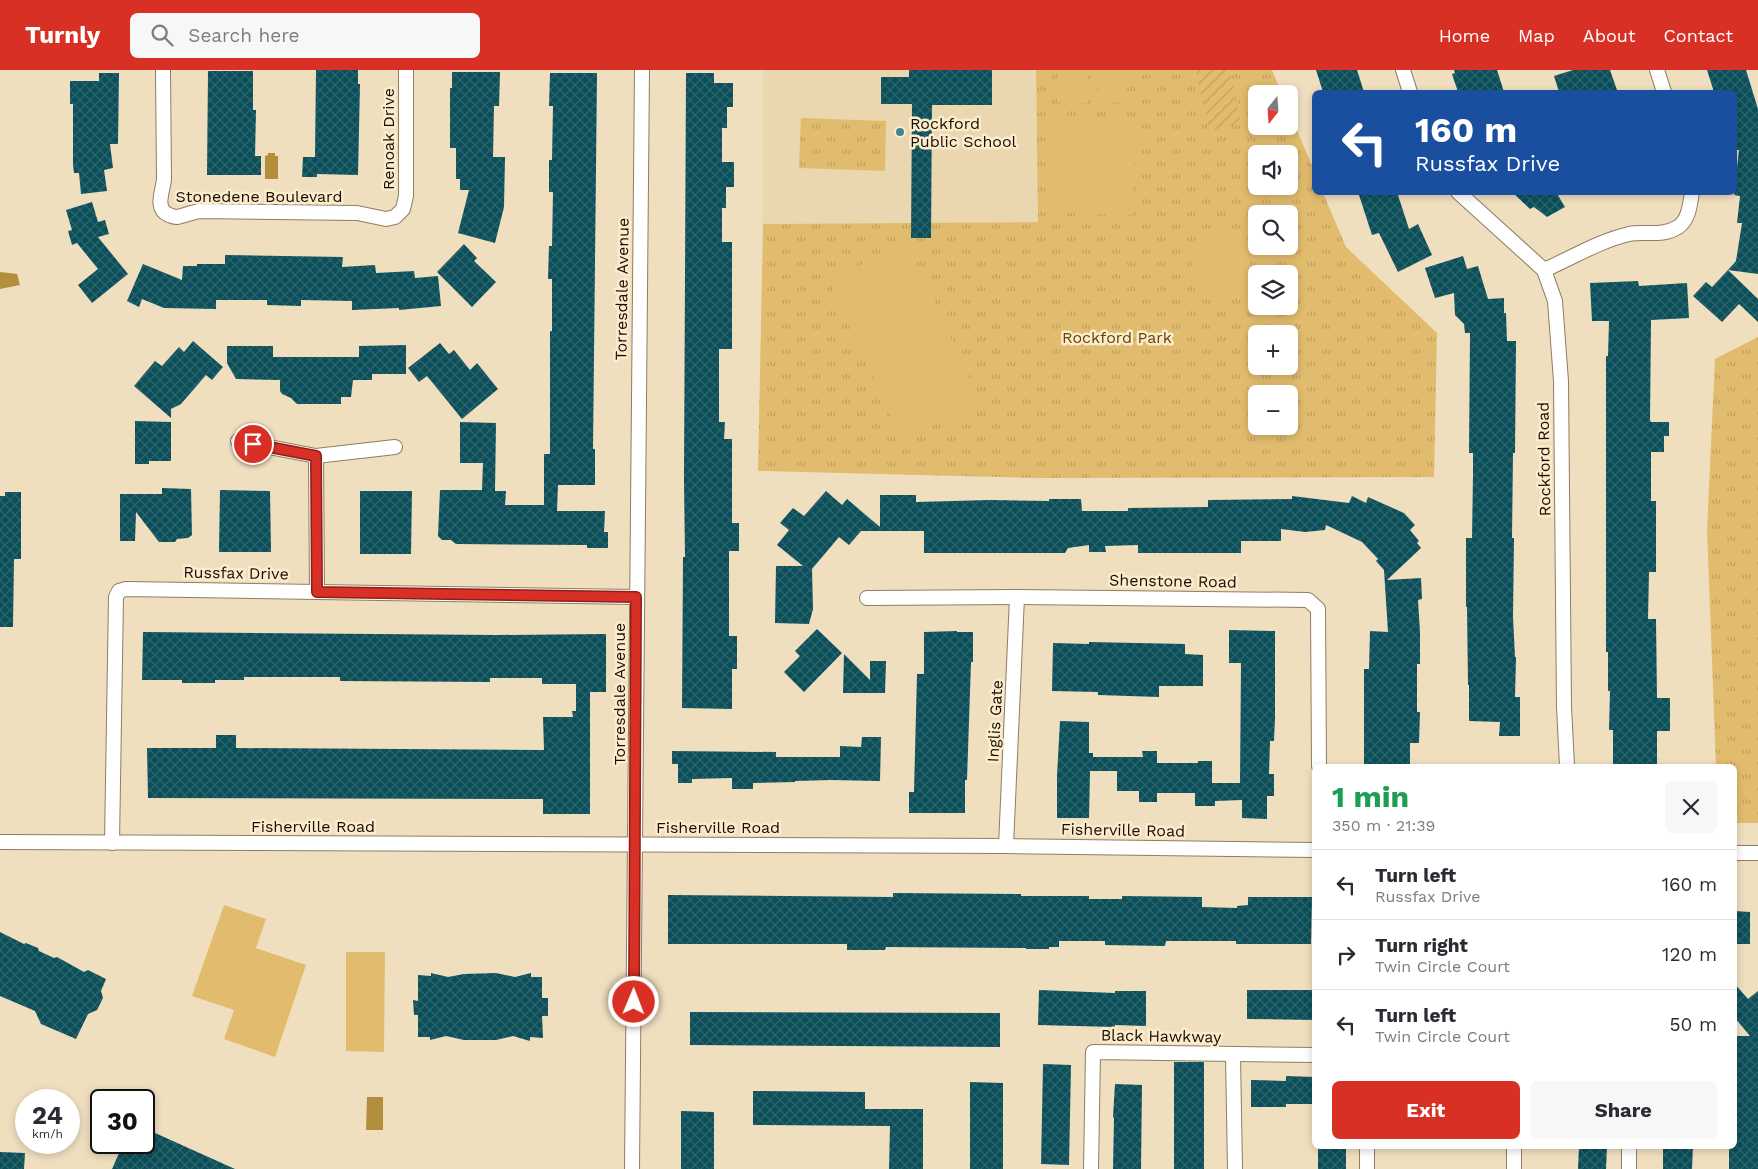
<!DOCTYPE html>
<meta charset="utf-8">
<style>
body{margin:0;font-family:"Work Sans",sans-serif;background:#f7f7f7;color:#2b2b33;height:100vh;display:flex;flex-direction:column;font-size:19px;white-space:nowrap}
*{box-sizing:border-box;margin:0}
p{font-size:16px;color:#7c7c81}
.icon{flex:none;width:28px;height:28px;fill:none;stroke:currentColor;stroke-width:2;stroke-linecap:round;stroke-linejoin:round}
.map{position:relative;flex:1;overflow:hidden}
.drawer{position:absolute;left:1312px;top:694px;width:425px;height:385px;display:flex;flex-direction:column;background:#fff;border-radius:8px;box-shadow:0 2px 8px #0003}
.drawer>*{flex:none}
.guide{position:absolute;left:1312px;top:20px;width:425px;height:105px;border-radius:8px;box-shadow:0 2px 8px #0003;background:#1a4fa0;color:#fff;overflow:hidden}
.needle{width:32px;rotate:197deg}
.controls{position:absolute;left:1248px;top:15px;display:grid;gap:10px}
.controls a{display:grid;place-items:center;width:50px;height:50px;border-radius:8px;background:#fff;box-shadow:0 2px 8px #0003;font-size:25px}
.speed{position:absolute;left:15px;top:1019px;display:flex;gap:10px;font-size:25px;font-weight:700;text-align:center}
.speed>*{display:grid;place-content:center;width:65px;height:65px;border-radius:50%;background:#fff;box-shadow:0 2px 8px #0003;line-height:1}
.speed small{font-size:12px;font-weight:400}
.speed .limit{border:2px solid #111;border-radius:8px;background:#fff;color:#111}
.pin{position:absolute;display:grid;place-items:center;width:42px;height:42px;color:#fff;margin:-21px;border:2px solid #fff;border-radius:50%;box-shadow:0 1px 5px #0007}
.me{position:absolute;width:55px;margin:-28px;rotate:1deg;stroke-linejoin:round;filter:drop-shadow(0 0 4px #0008)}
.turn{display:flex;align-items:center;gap:18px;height:105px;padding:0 20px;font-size:22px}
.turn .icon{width:65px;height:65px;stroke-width:2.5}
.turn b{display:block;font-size:35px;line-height:42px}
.round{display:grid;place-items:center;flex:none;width:52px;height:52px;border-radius:8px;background:#f7f7f7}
.headline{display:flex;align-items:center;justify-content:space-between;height:85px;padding:0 20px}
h1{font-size:30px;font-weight:700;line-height:38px;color:#1e9e55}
.primary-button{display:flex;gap:10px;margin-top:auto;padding:10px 20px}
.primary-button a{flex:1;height:58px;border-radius:8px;background:#d93025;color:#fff;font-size:20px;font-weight:700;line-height:58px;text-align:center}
.primary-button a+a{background:#f7f7f7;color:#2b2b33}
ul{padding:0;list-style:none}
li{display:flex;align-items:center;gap:15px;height:70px;padding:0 20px;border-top:1px solid #e1e1e2}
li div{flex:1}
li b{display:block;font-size:19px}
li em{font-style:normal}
header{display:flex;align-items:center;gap:30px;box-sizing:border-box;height:70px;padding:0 25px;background:#d93025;color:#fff}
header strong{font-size:24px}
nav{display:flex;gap:28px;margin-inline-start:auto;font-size:18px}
.search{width:350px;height:45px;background:#f7f7f7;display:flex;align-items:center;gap:12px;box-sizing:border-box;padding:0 18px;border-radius:8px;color:#7c7c81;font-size:19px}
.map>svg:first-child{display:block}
.built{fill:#ead6af}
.grass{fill:url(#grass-tufts);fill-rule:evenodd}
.garden{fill:url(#garden-furrows)}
.pitch{fill:#e2bc6e}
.water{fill:#b38e3d}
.building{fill:url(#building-cross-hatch)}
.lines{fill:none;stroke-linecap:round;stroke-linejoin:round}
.street-casing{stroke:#8e7e61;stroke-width:16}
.street{stroke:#fff;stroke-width:14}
.route-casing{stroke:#8d1f18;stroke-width:12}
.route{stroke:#d93025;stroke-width:9}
.poi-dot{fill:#3e8490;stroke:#fdeccc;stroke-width:2}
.labels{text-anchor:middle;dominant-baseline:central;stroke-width:5;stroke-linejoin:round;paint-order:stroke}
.poi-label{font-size:16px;fill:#150f05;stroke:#fdeccc;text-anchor:start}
.street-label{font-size:16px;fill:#150f05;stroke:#fdeccc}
.park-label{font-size:16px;fill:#614705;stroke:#fdeccc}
</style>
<header>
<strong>Turnly</strong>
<div class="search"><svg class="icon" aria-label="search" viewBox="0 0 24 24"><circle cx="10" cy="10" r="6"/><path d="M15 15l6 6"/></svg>Search here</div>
<nav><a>Home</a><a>Map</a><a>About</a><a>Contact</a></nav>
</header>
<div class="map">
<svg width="1758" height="1099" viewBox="0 0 1758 1099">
<defs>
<pattern id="grass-tufts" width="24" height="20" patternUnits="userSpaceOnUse" patternTransform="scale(1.25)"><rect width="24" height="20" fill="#e2bc6e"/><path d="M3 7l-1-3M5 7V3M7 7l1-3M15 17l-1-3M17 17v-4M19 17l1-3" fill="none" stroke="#c1a05e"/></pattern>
<pattern id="garden-furrows" width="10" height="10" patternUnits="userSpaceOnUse" patternTransform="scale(1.25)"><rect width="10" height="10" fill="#e2bc6e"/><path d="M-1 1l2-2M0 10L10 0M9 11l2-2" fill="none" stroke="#c1a05e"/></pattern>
<pattern id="building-cross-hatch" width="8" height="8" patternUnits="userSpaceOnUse" patternTransform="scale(1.25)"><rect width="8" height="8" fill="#0a4f5a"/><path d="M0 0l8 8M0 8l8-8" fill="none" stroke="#2d646c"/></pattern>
</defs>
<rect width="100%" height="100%" fill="#f0dfbf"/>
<path class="built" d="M763,0h273l2,152 -275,2z"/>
<g class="grass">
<path d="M1036,0h236l10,24h-26v32h33v-15l26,62v19l8,1 23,54 91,86 -3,144 -393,1 -283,-7 5,-247 275,-2zM1256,84h33v32h-33zM1256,144h33v32h-33zM1256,204h33v32h-33zM1256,264h33v32h-33zM1256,324h33v32h-33z"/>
<path d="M801,48l85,3 -1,50 -86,-3z"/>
<path d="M1758,267v486h-23v-57h-19l-9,-236 8,-171z"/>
</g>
<path class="garden" d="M1196,0h34l11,54 -32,7z"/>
<g class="pitch">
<path d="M1059,0h29l-1,33 -28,-1z"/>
<path d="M1098,0h29l-1,33 -28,-1z"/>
<path d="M1052,51l84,3 -3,91 -84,-3z"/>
<path d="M1242,161l14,54v9l-14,4 -47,-14c-5,-27 -7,-26 11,-48z"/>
<path d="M908,174l73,160 -79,36 -73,-161z"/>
<path d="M224,835l42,14 -10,29 50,17 -31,92 -51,-18 10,-29 -42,-14z"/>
<path d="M346,882h39l-1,100 -38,-1z"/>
</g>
<g class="water">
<path d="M268,83h7v3h3v23h-13v-23l3,-1z"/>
<path d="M0,202l17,2 3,11 -20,4z"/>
<path d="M367,1027h16v33h-17z"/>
</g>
<g class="building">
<path d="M316,0h42v14h2l-2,91 -41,-1v3h-15l1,-20h12z"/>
<path d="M909,0h83v35h-60l-1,133h-20l1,-134h-31v-27h28z"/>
<path d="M1316,0h41l7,22h-41z"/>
<path d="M1454,0h43l7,22h-46l-6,-18 3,-1z"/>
<path d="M1573,0h37l7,20 -9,2h-49l-5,-16z"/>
<path d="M1707,0h39l12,39v165l-30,-4 8,-9 6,-38h-5l3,-27 -6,-1 5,-45h-4v-58h-21z"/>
<path d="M208,1h45v39h3l-1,46h6v19h-54z"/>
<path d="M452,2h48l-1,34h-5l-1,51h12l-1,50 -9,36 -37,-10 11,-43h-9v-11h-4v-31h-6v-60h2z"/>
<path d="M99,3h20l-1,71h-8l3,24 -9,2 3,21 -26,3 -2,-21h-5l-1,-8v-61h-3v-23h29z"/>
<path d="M550,3h47l-4,376h2v36h-37l-1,26h48l-1,21h4v16h-21v-3l-131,-1 -5,-4h-9l-4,-4 2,-46h42l1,-27h-23v-41l36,1 -1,68h11l-1,14h39v-51h6v-123h2v-52h-4l1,-33h3l1,-54h-4v-32h3l1,-54h-4z"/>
<path d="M686,3h28v10h19v24h-6v21h-5v34h12v25h-8v21h-4v34h10v107h-13v73h6l-1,17h8v84h7v28h-10v85h8v33h-5v40l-50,-1 1,-151h2l-1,-78z"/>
<path d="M1358,122h39l12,37 9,-5 14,31 -34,17 -19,-39 -7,2z"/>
<path d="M1512,122h44l9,15 -18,10 -13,-10 -4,2z"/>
<path d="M92,132l6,20 7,-2 4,14 -11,3 30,37 -36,29 -14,-18 20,-16 -21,-26 -5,2 -4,-14 4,-1 -6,-20z"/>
<path d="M464,174l13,14 -3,3 22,21 -24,25 -35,-35z"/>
<path d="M225,185l118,2 -1,10 33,-2 1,8 38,-2 1,7 23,-2 3,30 -42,4v-2l-47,2v-9l-51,-1v6l-34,-1v-5h-51v9l-52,-1 -22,-9 -3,8 -12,-6 16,-37 39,16 1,-14h14v-2h28z"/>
<path d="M1463,186l4,13 11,-3 10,33 16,-1v15h2l1,28h9l-1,112h-2l-1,85h2l-1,79 2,40h1l-1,40h5v39h-21l1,-14 -31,-1v-36h-1l-1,-78h-1v-69h6l1,-64v-21h-4l1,-120h-5l-1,-9 -9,-9 -1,-22 -19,5 -10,-30z"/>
<path d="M1728,200l30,29v23l-19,-18 -17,18 -29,-26 13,-14 6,5z"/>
<path d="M1638,211l1,5 48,-3 2,35 -38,2 -1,100 1,2h18v14h-5v16h-13v49h5v71h-7l-1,47h8l1,79h13v33h-13v35h-44v-36h-4l1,-39h-2v-39h-2v-296h2l1,-35h-17l-2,-38z"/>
<path d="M193,271l30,26 -11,13 -6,-5 -25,29 -10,5v9l-37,-32 21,-25 7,5 17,-19 5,5z"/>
<path d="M440,273l9,11 5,-4 16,20 7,-7 21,26 -36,30 -35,-43 -8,6 -11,-14z"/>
<path d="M406,275v29h-34v6h-19l-2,17h-10v7h-44l-6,-6 -9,-4 -2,-3v-11l-44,-1 -9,-16v-17h46v11h86v-11z"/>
<path d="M135,351l36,1v39h-22v3h-14z"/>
<path d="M162,418l29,1 1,46 -4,3 -11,1 -2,3h-16l-23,-30 -1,29h-15v-47h42z"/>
<path d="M220,420l50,1 1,61h-52z"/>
<path d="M360,421h52l-1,63h-51z"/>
<path d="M826,421l16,14 5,-6 33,28v-32h36v7l74,-2 59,1v-2h32l1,12h46v-3l80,-1v-7l84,-1v-3l57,7 3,-7 14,7 2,-6 36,16 11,12 -5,5 9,11 -2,2 4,5 -34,32 34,-2 1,21 -4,1 2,32v32h-3v48h3l-1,31h-9v23h-46v-97h5l1,-38 18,1 -4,-62 -8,-9 2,-2 -16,-17 -36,-17 -1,5 -20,2 -24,-3v12h-40v12h-103v-8l-33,1 1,6h-17v-7l-21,3 -3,5h-141v-22h-63l-12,14 -10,-8 -27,32 1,40 -4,15 -34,-1 1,-57h27l-26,-21 12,-15 -9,-7 13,-15 11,8z"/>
<path d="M5,422h16v67h-7l-1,68h-13v-131h5z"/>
<path d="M817,559l25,24 -38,39 -20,-20 16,-16 -5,-5z"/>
<path d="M1229,560l46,1v86l-1,24h-4l-1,33h5v22h-7v23l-25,-1v-18l-27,1v5h-20v-13h-38v9h-18v-11h-22v-20h-27l-1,47h-32v-42l3,-55 29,1v31h4v4h50l-1,-6h15v12h41v-2h14v22h28l1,-120h-12z"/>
<path d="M957,561v1h16v30h-2l-4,118h-2v33h-56v-21h5l3,-118h7v-42z"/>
<path d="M143,562l353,3 110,-1v58h-16v122h-47v-15l-395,-1 -1,-50h69v-13h20v13l308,2 -1,-33h30l-1,-6h4v-27h-34v-6h-52v4l-150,-1v-4h-96v3h-29v3h-33v-3h-40z"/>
<path d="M1089,572l96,2v10l18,1v31h-44v11l-61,-2v-3l-46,-1 1,-48 36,1z"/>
<path d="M844,584l26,26v-19h16l-1,32h-42z"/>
<path d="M862,667h19l-1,44 -49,-1 -36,1v1l-42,1v6h-21v-11l-40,1v4h-14v-19h-6v-13l104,1v5h64v-11l21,1z"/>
<path d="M893,823l128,1v2h68v3h33v-3l80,1v10l35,1v-2l11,-1v-8h64l-1,47h-75v-3h-70l-1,5 -60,-1v-4h-46v6h-10v2h-23v-1l-140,-1 -1,3h-38v-6h-179v-49l225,2z"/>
<path d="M1735,841l15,1v32h-15z"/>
<path d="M0,862l24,12 2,-1 12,5 1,3 15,7 3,-1 27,15 4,-2 18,9 -5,12 2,7 -6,12 -9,4 -12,25 -35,-15 -6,-13 -35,-15z"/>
<path d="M431,903l17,4 16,-3 32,-1 19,4 16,-4v4h11v21h6v18h-6l1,22 -13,-1v4l-17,-5 -17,4h-32l-18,-4 -16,4v-3h-12v-22h-4l-1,-15 5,1v-26l13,1z"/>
<path d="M1735,914l13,15 10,-8v178h-29v-22l6,-1v-110h15l-15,-18z"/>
<path d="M1039,920l76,3v-2h31v35l-31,-1v2l-77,-2z"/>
<path d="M1247,920h68v30l-68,-1z"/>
<path d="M690,942l310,1v34l-310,-2z"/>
<rect x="1174" y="992" width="30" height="107"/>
<path d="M1043,994l28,1 -2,100 -28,-1z"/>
<path d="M1286,1006l29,1v27h-29v3h-35v-27l35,1z"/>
<path d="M970,1012l33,1v86h-33z"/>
<path d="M1115,1014l27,1 -1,84h-28l1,-51 -1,-1z"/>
<path d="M753,1021l112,1v17h58v60h-34l1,-43 -137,-1z"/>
<path d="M681,1041l33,1v57h-33z"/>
<path d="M144,1058l91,41h-123l12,-27h20z"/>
<rect x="1318" y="1076" width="28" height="23"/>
<path d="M1579,1076h28l-1,23h-28z"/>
<path d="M1663,1076h30l-1,23h-29z"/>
<path d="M0,1082l25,1 -1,16h-24z"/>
</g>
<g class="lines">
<g class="street-casing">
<g id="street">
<path d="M163,0l1,109c-1,12 -10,30 5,36 3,1 5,2 8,2 7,-1 15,-5 23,-6l157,2 29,6 9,-2 8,-8 3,-13v-126"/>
<path d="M1403,0l7,22"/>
<path d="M1657,0l7,22"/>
<path d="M1458,122l86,78 11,31 6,80 3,326 3,59"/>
<path d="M1544,200c28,-12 55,-29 85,-36 17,-3 33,3 49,-7 11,-7 12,-23 14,-35"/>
<path d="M238,371l78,15 79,-9"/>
<path d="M316,386l1,136"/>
<path d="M867,528l150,-1 291,3 10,9 1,157"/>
<path d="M0,772l1006,4 309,4"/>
<path d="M112,773l4,-246 3,-6 7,-2 510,8"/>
<path d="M1006,776l11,-249"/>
<path d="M1735,783h23"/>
<path d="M1233,985l2,114"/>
<path d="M1514,1076v23"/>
<path d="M632,1099l10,-1099"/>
<path d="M1091,1099l2,-117 222,3"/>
<path d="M1367,1099v-23"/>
<path d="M1629,1099v-23"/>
</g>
</g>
<use href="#street" class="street"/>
</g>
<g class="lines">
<g class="route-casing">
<path id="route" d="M253,374l63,12 1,136 319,5 -2,405"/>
</g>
<use href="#route" class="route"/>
</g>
<circle class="poi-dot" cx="900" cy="62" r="5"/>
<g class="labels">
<g class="poi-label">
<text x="910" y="53">Rockford<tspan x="910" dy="18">Public School</tspan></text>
</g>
<g class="street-label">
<text transform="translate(388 69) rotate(-90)">Renoak Drive</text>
<text x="259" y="126">Stonedene Boulevard</text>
<text transform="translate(622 219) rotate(-89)">Torresdale Avenue</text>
<text transform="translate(1544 389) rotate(-91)">Rockford Road</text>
<text transform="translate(236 503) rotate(1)">Russfax Drive</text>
<text transform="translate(1173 511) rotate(1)">Shenstone Road</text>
<text transform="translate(619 624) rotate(-90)">Torresdale Avenue</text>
<text transform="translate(995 651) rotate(-87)">Inglis Gate</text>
<text x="313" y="756">Fisherville Road</text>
<text x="718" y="757">Fisherville Road</text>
<text transform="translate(1123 760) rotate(1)">Fisherville Road</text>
<text transform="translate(1161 966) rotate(1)">Black Hawkway</text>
</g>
<g class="park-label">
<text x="1117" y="267">Rockford Park</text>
</g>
</g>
</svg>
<div class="controls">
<a><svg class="needle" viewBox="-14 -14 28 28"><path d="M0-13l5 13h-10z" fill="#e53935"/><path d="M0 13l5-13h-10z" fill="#7c7c81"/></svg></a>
<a><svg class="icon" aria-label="sound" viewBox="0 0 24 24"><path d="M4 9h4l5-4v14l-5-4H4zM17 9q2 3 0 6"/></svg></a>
<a><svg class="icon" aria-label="search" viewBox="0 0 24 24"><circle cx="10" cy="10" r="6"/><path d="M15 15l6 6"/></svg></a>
<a><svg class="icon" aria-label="layers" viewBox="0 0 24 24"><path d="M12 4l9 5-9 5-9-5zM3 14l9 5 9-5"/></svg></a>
<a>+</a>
<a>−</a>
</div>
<div class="speed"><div>24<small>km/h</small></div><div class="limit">30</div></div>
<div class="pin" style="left:253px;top:374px;background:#d93025"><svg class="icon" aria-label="arrive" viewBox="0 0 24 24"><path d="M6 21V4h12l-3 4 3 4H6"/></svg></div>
<svg class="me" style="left:634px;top:932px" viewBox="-20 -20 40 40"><circle r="17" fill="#d93025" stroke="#fff" stroke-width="3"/><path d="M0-11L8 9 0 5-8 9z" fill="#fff"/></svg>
<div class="guide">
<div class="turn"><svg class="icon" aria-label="left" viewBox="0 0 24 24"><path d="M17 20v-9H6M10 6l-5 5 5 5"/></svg><div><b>160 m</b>Russfax Drive</div></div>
</div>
<section class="drawer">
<div class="headline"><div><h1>1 min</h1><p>350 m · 21:39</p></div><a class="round"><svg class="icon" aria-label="close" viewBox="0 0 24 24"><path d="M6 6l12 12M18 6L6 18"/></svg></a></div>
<ul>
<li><svg class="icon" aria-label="left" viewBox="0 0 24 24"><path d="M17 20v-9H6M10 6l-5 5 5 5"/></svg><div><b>Turn left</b><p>Russfax Drive</p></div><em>160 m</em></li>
<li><svg class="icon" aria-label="right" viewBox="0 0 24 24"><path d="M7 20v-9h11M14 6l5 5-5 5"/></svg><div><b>Turn right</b><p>Twin Circle Court</p></div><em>120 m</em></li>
<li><svg class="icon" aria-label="left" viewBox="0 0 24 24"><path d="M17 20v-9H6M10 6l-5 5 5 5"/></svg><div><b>Turn left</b><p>Twin Circle Court</p></div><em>50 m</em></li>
</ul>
<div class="primary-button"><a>Exit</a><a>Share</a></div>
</section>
</div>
